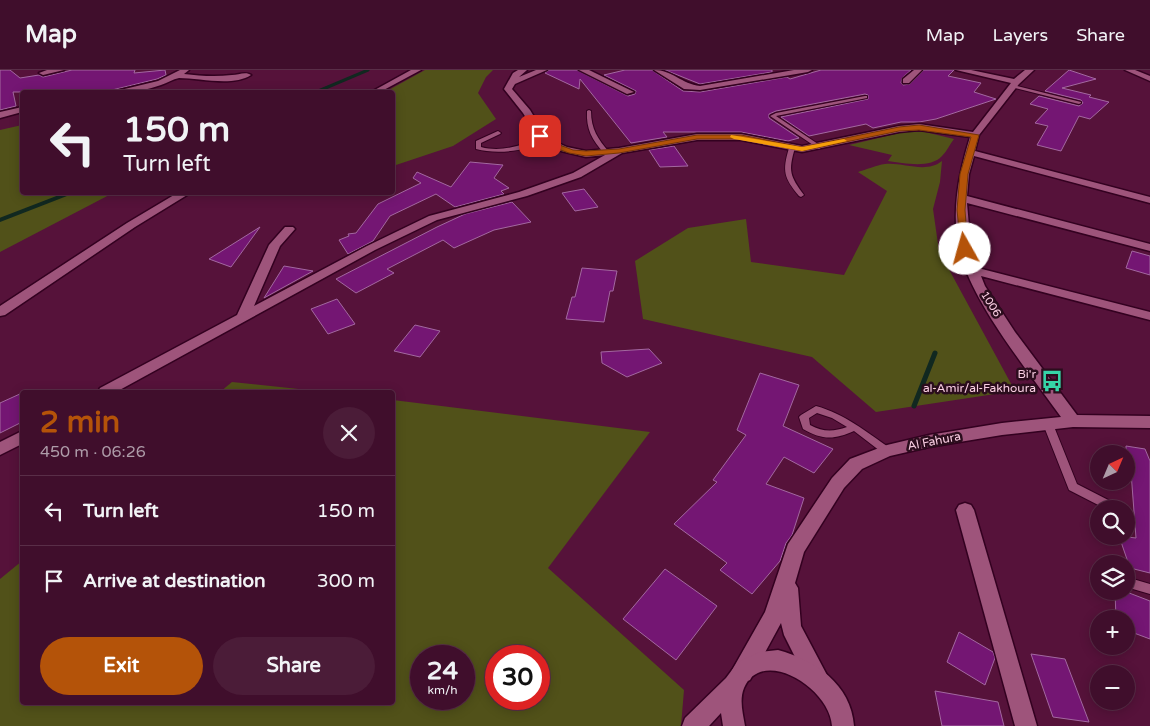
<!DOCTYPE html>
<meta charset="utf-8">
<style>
body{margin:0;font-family:"Varela Round",sans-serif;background:#4b1c38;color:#f1f3f6;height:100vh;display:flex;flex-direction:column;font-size:19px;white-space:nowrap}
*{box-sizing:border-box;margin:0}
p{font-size:16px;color:#ae9ca9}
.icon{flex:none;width:28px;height:28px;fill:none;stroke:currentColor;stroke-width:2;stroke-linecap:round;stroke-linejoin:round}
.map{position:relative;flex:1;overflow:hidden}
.side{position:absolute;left:20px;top:320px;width:375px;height:315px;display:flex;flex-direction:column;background:#400e2c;border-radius:5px;box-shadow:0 2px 12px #0003,0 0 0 1px #592e48}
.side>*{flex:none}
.hud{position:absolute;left:20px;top:20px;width:375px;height:105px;border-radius:5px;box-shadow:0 2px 12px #0003,0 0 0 1px #592e48;background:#400e2c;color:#f1f3f6;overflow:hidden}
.needle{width:32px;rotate:44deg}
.fabs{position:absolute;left:1090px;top:375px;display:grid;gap:10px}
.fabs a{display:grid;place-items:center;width:45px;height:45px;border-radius:50%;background:#400e2c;box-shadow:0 2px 12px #0003,0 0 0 1px #592e48;font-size:25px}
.speed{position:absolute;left:410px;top:575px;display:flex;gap:10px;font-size:25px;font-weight:700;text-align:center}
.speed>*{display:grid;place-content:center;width:65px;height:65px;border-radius:50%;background:#400e2c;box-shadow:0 2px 12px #0003,0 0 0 1px #592e48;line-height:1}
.speed small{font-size:12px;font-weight:400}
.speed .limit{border:8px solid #d22;background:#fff;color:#111}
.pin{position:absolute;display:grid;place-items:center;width:42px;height:42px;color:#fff;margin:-21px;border-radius:10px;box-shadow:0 2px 8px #0006}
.me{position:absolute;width:55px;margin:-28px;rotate:353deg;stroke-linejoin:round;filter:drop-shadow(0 0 4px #0008)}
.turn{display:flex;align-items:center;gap:18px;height:105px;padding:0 20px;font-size:22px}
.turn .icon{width:65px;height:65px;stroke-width:2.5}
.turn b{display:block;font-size:35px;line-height:42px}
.round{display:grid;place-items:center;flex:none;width:52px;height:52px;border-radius:26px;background:#4b1c38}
.headline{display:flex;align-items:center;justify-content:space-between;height:85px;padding:0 20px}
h1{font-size:30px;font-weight:700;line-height:38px;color:#b45309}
.button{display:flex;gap:10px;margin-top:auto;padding:10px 20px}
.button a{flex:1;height:58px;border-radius:30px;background:#b45309;color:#fff;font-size:20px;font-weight:700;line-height:58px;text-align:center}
.button a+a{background:#4b1c38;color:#f1f3f6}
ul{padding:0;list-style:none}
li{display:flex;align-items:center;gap:15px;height:70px;padding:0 20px;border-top:1px solid #592e48}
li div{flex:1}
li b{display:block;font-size:19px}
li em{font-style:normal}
header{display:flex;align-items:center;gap:30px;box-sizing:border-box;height:70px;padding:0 25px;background:#400e2c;border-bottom:1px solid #592e48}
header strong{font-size:24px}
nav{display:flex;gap:28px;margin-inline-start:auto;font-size:18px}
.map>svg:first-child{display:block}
.green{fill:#515119;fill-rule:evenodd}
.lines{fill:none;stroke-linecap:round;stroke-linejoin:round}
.stream-far2{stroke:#112820;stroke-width:3}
.stream-far1{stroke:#112820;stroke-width:4}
.stream{stroke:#112820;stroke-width:5}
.building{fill:#741673;stroke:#a368a0}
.service-casing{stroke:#330120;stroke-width:2}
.minor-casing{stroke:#330120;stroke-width:3}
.tertiary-casing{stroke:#330120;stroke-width:3}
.service{fill:#9e547b;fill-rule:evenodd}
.minor{fill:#9e547b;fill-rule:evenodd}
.tertiary{fill:#9e547b;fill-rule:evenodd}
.route{fill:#b45309;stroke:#753606}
.slow{fill:#f59e0b}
.labels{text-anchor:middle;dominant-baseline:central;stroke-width:5;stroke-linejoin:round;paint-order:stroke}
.far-street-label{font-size:11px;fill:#f9cee2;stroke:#2b0d1d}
.poi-label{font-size:12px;fill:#f9cee2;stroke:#2b0d1d;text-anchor:end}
.street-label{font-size:12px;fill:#f9cee2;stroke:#2b0d1d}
</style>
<header>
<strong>Map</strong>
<nav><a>Map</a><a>Layers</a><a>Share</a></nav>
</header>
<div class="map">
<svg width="1150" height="656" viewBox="0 0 1150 656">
<rect width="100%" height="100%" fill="#56123a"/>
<g class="green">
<path d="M425,0h68l-7,7 -8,16 18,26 -43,27 -60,20 -1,-74h-7z"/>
<path d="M22,55v67l91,1 -113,59v-122z"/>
<path d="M904,62h21l29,7c-4,5 -7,12 -12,17 -12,13 -38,7 -54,5l4,-6 -43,-10z"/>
<path d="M942,91l-2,21 -7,27 6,42 76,140 -139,21 -64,-55 -169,-38 -8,-58 53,-33 58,-9 5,43 93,13 43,-84 -29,-19c8,-2 18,-7 27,-8 18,-2 41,10 57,-3z"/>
<path d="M232,312l95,10h-107z"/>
<path d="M393,330l257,32 -102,136 136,122 -3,36h-681v-147l22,-18v141h370zM464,586v43h-43v-43zM496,586h43v43h-43z"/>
</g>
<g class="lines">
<path class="stream-far2" d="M316,22l52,-22"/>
<path class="stream-far1" d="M0,150l72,-28"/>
<path class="stream" d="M914,336l21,-53"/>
</g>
<g class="building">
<path d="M0,0h10l10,8 19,-3 4,2 29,-7h63l-1,3 31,-3 1,5 -9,4 -45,11 -2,2h-97l3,14 -16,4z"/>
<path d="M549,0h28l51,26 7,-2 1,-3 -32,-16 21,-5h27l31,21 17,1 87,-15 3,2 31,-9h90l-9,8 -1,5 2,2 7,-1 14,-14h30l-6,6 33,7 -7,9 22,7 -60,20 -17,3h-18l-28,6 -7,-4 -57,12 -28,-19 87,-18v-4l-3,-1 -89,17 -7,3v4l30,20 -11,3 -47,-9h-78l4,5 -36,6 -51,-64 -1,10 -34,-16z"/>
<path d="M665,0h107v2l-72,12z"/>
<path d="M1069,0l27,9 -34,9 29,7 -2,2 20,5 -19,17 -11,-3 -18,35 -24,-6 11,-19 -13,-3 13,-14 -18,-5 9,-8 40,10 4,-3 -2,-3 -36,-9z"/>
<path d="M674,76l14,20 -28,1 -11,-17z"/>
<path d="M470,92l33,3 -9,13 15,10 -8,3 3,3 -49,13 -19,-13 -46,22 -17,25 -25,13 -9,-14 10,-4 -1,-2 8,-1 22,-29 43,-21 -8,-5 4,-6 34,15z"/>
<path d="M584,119l14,18 -23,4 -13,-18z"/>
<path d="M512,132l19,20 -37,8 -40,18 -11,-8 -56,29 7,4 -38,20 -20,-14 101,-52 28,-13z"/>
<path d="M260,157l-29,40 -22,-8z"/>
<path d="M1132,181l18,5v19l-24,-7z"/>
<path d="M284,196l29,5 -49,27z"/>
<path d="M582,198l35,3 -4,20h-3l-6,31 -38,-3 6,-22h3z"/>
<path d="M337,229l18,25 -27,10 -17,-25z"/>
<path d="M415,255l25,6 -20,26 -26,-6z"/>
<path d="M649,279l13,14 -35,14 -25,-14 -1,-11z"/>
<path d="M760,303l39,12 -16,41 50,23 -19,24 -30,-16 -18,27 38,14 -12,37 -6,8 -6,18 -28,33 -32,-24 7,-7 -53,-39 43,-42 -4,-2 33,-45 -9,-5z"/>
<path d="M22,323v29l-22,11v-30z"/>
<path d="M1126,376l19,3 5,12v112l-20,-5 -11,-32 17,2 -5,-66 -5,-1z"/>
<path d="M665,499l52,37 -41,54 -53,-41z"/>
<path d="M1115,521h9l26,10v38l-24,-9v-11h-10z"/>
<path d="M959,562l34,20 2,6 -10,27 -38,-23z"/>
<path d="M1031,584l34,5 24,63 -36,-5z"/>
<path d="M935,621l63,11 6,24h-62z"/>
</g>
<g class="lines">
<g class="service-casing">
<g id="service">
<path d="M1013,15l68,17v1l-2,1 -68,-17v-1z"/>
<path d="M865,26h2v2l-91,18 45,30 1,1 -3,2 -49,-33 6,-3z"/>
<path d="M589,40l2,1c0,18 7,28 18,41l-1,1h-4c-12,-13 -18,-24 -17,-42z"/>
<path d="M498,61l3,2 -1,1 -19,9v4c22,6 42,-3 63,-9l3,2c-20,11 -49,15 -71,9v-8z"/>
<path d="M792,76l3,2c-7,23 -5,28 9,47l-3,2 -2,-1c-15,-18 -17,-25 -10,-48z"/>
<path d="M816,336c29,8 50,26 74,42l2,3 -2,3h-6l-30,-23c-20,9 -32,9 -51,-2l-4,-12 2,-2zM817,343l15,5 15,9c-14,5 -24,5 -37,-2l-1,-7z"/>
<path d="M1048,351l3,1 2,2 24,60 41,21 1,4h-13l-37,-19 -26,-66 2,-2z"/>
<path d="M1097,497l2,1v10l-6,-3 -2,-3 2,-3z"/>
<path d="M1126,507l24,7v10l-24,-7z"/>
</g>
</g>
<g class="minor-casing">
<g id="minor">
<path d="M47,0h17l-21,5 -4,-2z"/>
<path d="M180,0h9l-5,4c16,2 32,3 48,1 6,0 14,-4 19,0 -18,12 -52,3 -72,3 -6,1 -12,5 -18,7 -15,5 -33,9 -49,7l46,-11z"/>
<path d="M411,0h10l-41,22h-9z"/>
<path d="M518,0h9l-8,7 17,-7h11l-32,14 -3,5 18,21 17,28 20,9 19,4 33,-3 78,-14h44l61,12 97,-20 20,-2 54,8 38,-49 -55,-13h15l43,9 11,-9h9l-15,14 -40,51 -4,16 175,46v6l-176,-47 -5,18 -2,22 183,48v7l-183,-48 4,46 7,19 172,44v8l-169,-44 4,10 30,46 62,83 73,1v12l-77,-1 -71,8 -73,12 -39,9 -28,13 -18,19 -40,64 -9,31 3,5 3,38 27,51 -3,8 -8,3 -8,-3 -25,-50 -3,-12 -31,57 -8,3 -8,-3 -3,-8 34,-60 23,-68 44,-66 18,-19 37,-14 42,-10 73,-12 59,-6c-32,-45 -90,-115 -102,-168 -8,-38 0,-76 11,-112l-51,-7 -20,2 -97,20 -61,-12h-44l-75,13 -41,24 -54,19 -90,24 -62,30 -259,142h-18l2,-4 137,-73 32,-70 16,-18h8l2,2 -15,17 -26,60 113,-60 62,-30 90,-24 54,-19 32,-18 -19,2 -25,-6 -20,-9 -18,-29 -19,-24 9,-16z"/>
<path d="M579,0h10l45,22 -7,2z"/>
<path d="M654,0c18,0 28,14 46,16l94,-16h18l-4,2 -108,18 -16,-1z"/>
<path d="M914,0h8l-13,13h-6v-4z"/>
<path d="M1125,0h10l15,6v5z"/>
<path d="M22,37v5l-22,6v-6z"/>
<path d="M179,122h13l-57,35 -130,88 -5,1v-10l127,-83z"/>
<path d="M22,361v13l-22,11v-13z"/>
<path d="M965,433l6,2 3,5 63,216h-22l-59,-216 3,-5z"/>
</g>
</g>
<g class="tertiary-casing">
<path id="tertiary" d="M778,580c37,10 73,34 76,76h-22c-2,-38 -70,-80 -88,-38 -5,12 -1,26 1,38h-22l-2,-13 -12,13h-27l3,-8 41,-40 12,-16 22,-10z"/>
</g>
<use href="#service" class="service"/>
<use href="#minor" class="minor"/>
<use href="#tertiary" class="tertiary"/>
</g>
<path class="route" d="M919,55l60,10 -11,39 -3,36 3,40h-6l-1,-1 -4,-39 3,-36 11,-37 -52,-7 -20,1 -97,20 -61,-12h-44l-78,14 -33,3 -17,-3 -17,-6 -15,-11 6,-2 14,10 16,6 13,1 33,-2 78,-14h44l61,12 97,-20z"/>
<path class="slow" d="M731,65l71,12 42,-8 3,2 -45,10 -68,-12 -4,-2z"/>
<defs>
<g id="bus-bare" transform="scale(1.725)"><path d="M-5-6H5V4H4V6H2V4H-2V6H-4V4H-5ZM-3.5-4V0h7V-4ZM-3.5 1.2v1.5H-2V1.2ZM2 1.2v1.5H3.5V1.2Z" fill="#36d4a7" stroke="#2b0d1d" stroke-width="2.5" paint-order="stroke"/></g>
</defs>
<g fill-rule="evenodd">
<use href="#bus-bare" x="1052" y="311"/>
</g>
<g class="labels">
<g class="far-street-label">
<text transform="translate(991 234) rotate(58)">1006</text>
</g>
<g class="poi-label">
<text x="1036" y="304">Bi'r<tspan x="1036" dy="14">al-Amir/al-Fakhoura</tspan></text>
</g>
<g class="street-label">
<text transform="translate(934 371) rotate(-11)">Al Fahura</text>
</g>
</g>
</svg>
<div class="fabs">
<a><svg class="needle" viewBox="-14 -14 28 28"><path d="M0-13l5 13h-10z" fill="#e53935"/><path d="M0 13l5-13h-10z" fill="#ae9ca9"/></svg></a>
<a><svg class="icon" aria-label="search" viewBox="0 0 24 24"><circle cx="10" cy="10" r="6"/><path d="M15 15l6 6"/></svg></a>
<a><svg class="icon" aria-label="layers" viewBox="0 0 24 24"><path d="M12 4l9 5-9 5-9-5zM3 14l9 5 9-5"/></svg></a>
<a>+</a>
<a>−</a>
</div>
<div class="speed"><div>24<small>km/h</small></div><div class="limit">30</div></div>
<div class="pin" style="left:540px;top:66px;background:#d93025"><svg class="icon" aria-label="arrive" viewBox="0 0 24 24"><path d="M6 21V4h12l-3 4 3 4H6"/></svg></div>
<svg class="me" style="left:965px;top:179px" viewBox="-20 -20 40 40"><circle r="19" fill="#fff"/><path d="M0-13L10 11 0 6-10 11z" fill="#b45309"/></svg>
<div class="hud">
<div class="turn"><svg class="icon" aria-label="left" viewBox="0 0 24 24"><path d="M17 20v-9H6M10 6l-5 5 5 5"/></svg><div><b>150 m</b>Turn left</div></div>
</div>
<section class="side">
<div class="headline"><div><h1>2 min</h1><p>450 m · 06:26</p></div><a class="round"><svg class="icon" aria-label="close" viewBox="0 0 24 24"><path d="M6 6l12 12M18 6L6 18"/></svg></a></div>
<ul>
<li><svg class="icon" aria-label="left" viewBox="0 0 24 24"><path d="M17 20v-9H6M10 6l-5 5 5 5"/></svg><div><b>Turn left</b></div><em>150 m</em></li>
<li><svg class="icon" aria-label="arrive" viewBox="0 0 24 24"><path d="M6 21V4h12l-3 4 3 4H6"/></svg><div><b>Arrive at destination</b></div><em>300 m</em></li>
</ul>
<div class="button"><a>Exit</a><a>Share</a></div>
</section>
</div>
